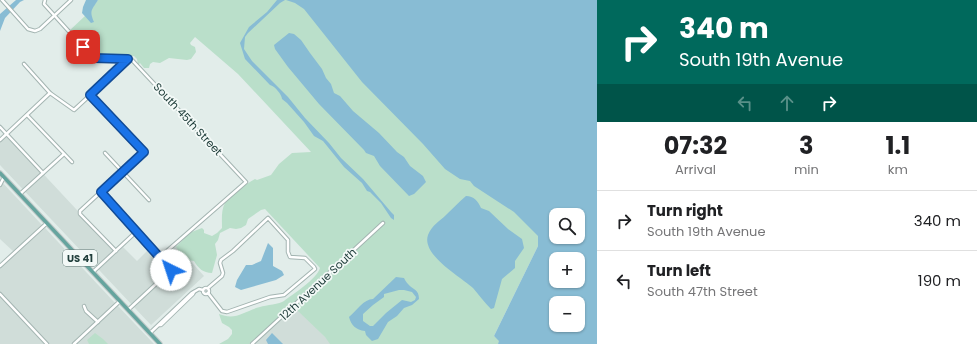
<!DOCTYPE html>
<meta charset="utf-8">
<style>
body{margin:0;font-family:Poppins,sans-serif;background:#f6f6f6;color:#202124;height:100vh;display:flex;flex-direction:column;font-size:15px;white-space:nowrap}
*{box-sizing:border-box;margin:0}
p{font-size:13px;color:#757577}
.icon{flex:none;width:22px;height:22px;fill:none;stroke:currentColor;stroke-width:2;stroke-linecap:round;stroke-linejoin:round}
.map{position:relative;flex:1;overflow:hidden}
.side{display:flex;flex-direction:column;background:#fff;width:380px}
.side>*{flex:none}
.hud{background:#00695c;color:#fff;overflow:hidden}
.fabs{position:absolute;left:549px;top:208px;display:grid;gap:8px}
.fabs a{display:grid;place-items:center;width:36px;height:36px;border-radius:8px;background:#fff;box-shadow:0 1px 3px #0004;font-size:20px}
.pin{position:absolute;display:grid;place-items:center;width:34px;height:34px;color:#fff;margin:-17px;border-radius:8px;box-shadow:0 2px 6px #0006}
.me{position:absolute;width:44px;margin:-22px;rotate:319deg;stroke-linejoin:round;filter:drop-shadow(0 0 3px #0008)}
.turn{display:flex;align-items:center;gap:14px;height:84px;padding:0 16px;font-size:18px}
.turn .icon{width:52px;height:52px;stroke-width:2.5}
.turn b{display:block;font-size:28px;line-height:34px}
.lanes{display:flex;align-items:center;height:38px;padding:0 16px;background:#0003;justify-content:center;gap:20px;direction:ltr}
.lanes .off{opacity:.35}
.eta{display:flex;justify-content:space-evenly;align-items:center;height:68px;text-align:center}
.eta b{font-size:24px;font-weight:700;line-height:28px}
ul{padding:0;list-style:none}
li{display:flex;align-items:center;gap:12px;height:60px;padding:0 16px;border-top:1px solid #e0e0e0}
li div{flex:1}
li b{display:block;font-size:15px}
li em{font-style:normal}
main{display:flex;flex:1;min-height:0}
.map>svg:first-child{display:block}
.built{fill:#d0ddd9}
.green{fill:#badfca}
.water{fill:#88bcd4;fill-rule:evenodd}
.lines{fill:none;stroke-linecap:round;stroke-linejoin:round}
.minor-casing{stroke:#a4b5b2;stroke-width:4.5}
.major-casing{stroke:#c1c9c8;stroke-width:5.5}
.minor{stroke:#fff;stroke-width:2.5}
.major{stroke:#65a49e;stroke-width:3.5}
.route-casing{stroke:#114b97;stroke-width:10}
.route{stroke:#1a73e8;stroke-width:7}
.labels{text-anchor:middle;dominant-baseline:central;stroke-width:3.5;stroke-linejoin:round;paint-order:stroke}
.shield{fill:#f3f9f7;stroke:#607774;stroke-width:1}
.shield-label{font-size:10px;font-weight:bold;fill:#213f3c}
.street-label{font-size:11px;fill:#213f3c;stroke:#f3f9f7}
</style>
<main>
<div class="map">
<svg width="597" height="344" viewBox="0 0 597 344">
<rect width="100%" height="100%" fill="#e2edea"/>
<g class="built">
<path d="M6,134l111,119 6,-6 14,14 15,-15 8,7h2l12,-10 30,33 -53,49 -151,-160v-25z"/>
<path d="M0,180l42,45 -28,27 -14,-13z"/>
<path d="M45,228l70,75 -16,17 -26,24h-25l-48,-51v-26z"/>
<path d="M0,294l47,50h-47z"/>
<path d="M117,305l37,39h-79z"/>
<path d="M294,305l38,39h-79z"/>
</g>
<g class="green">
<path d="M98,0h225l216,236 -1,10 -44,90 6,5 -2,3h-168l-5,-7 -27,-26v-2l-4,-4 -45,39h-30l9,-5 4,-5v-4l-3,-3 -7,-4 -3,-9c17,7 25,-3 41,-7 6,-2 20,-3 24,-6 9,-7 33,-22 36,-33l-55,-59 -4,1 -13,9 -2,6 -5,3 -5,1 -6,-1 -10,5 -2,7 -3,4 2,11 -5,18c-9,0 -14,-5 -18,-12l-7,-1 -7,-7 -4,-6 13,-14 13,-5 2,2v3l8,3 5,-3 5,-5c0,-8 -1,-18 3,-25 6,-10 20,-18 30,-24l2,1 14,-5 8,-11 13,-11 19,-1 -73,-78 -43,-37 -5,6 1,2 4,2 1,5 -5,7 -4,1 -18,-2 -9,5 -7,-1 -3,2 -1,4h-5l-4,-5 -2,2 -1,-6 -3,-3 -41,1 -24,-26 16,-15 6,-1v-6z"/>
<path d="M95,333l8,6 5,5h-19l-2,-4z"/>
</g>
<g class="water">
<path d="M16,0h8l-4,2 -15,16 -5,13v-17z"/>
<path d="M86,0h12c-6,10 -9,10 -4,22l-3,1 -9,-10 1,-6z"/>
<path d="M277,0h8l-5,3 -32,30 -3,4 -1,12 8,12 36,36 17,21 24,25 12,15 22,21 28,33 3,3v5l-3,-2 -10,-15 -11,-11 -3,-1 -5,-8 -18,-16 -21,-26 -9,-5 -10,-14 -17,-19 -5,-4c0,-4 -7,-13 -12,-14l-25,-26 -5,-16 9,-16 18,-15z"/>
<path d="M286,0h311v344h-99l1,-3 -5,-5 44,-90v-10l-24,-24 -40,-26 -4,-5 -10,-2 -15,-10 -22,-25 -61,-62 -58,-73 -9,-6zM556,215h22v22h-22zM556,259h22v22h-22zM556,303h22v22h-22z"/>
<path d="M289,33l5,1 7,6 9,13 12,16 4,9 5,6 3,9 6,3 13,15 26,22 18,19 7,5 6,9 13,10 3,6 -12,12 -5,2 -29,-30 -6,-10 -8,-3 -2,-3 -45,-46 -31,-37 -13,-18 -1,-4z"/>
<path d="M466,196c8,0 12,5 15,12l8,3 19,18 14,10 2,9 -9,13v7l-13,11 -8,29 -3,1c-7,-7 -12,-14 -18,-21 -12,-11 -52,-33 -45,-53 4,-10 12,-14 18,-20 7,-7 13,-13 20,-19z"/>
<path d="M268,243l5,5v18l9,5 2,4 -8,5 -35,10 -6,-3 2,-7 9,-15h6l9,-4z"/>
<path d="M396,277l8,1c1,2 2,4 4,6 5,6 11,5 11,15l-7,6 -8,3 -7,8 -9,6 -10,17 -6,2 -6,-6 -1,-4c-9,-1 -14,-6 -16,-14 7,-6 15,-18 24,-18zM399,290h5l8,2 4,5 -1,3 -4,2 -9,-2 -16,13 -13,13h-3l-7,-5v-7l10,-9 11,-8v-3z"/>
<path d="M272,333l11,11h-15l-2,-4z"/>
</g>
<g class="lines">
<g class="minor-casing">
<g id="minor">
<path d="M2,0l26,29 7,2 5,-2 31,-29"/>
<path d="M45,0l-1,4 49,54 39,2 114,122 -86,75"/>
<path d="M24,64l26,29 24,17 54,-50"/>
<path d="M90,95l54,57 -64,59v3l36,37"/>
<path d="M27,115l45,47"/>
<path d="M0,127l43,46"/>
<path d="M0,140l50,-47"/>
<path d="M105,153l44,47"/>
<path d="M0,185l4,-8"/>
<path d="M101,192l70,77v1l-43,40"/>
<path d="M20,194l44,-40"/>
<path d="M0,266l47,-43"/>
<path d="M93,272l44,-41"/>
<circle cx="206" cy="291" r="3"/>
<path d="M208,288l14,-12 1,-3 -3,-10 1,-3 12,-9 35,-33 20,22v12l2,5 15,1 9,9 1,2 -31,26 -14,2 -43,15 -5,-1 -14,-18"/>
<path d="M0,294l47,50"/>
<path d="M84,306l2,5 12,11"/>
<path d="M159,325h2l32,-31 1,-2"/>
<path d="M150,333l42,-40 7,-4 4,1"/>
<path d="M74,344l46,-43"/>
<path d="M252,344l131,-121"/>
</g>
</g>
<g class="major-casing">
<path id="major" d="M0,173l160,171"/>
</g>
<use href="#minor" class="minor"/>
<use href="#major" class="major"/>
</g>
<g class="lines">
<g class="route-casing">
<path id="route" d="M83,47l10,11 35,1 -38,36 54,57 -43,40 70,78"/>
</g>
<use href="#route" class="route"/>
</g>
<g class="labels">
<rect class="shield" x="63" y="250" width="34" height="16" rx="3"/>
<g class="shield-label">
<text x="80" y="258">US 41</text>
</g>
<g class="street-label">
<text transform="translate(188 119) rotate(47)">South 45th Street</text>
<text transform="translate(318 284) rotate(-43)">12th Avenue South</text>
</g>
</g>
</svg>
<div class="fabs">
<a><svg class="icon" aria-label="search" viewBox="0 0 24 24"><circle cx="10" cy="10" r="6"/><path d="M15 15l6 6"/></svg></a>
<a>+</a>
<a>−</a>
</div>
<div class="pin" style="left:83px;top:47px;background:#d93025"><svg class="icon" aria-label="arrive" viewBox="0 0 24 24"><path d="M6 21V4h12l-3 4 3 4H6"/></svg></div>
<svg class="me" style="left:171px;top:270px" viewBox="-20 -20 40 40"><circle r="19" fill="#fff"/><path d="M0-13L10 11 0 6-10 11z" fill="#1a73e8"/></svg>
</div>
<section class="side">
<div class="hud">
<div class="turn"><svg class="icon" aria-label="right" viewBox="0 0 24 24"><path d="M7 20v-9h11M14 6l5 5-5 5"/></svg><div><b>340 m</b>South 19th Avenue</div></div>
<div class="lanes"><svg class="icon off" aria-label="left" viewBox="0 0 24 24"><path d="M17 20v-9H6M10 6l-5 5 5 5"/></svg><svg class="icon off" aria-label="ahead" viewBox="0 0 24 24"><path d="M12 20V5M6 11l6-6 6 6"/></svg><svg class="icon" aria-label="right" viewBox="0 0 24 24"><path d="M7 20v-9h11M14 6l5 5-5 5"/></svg></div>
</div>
<div class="eta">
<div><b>07:32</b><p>Arrival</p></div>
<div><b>3</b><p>min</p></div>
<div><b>1.1</b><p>km</p></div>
</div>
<ul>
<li><svg class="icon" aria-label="right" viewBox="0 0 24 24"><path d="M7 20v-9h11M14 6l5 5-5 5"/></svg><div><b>Turn right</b><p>South 19th Avenue</p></div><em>340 m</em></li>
<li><svg class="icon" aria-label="left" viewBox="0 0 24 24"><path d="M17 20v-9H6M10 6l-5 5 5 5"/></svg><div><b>Turn left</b><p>South 47th Street</p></div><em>190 m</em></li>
</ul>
</section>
</main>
